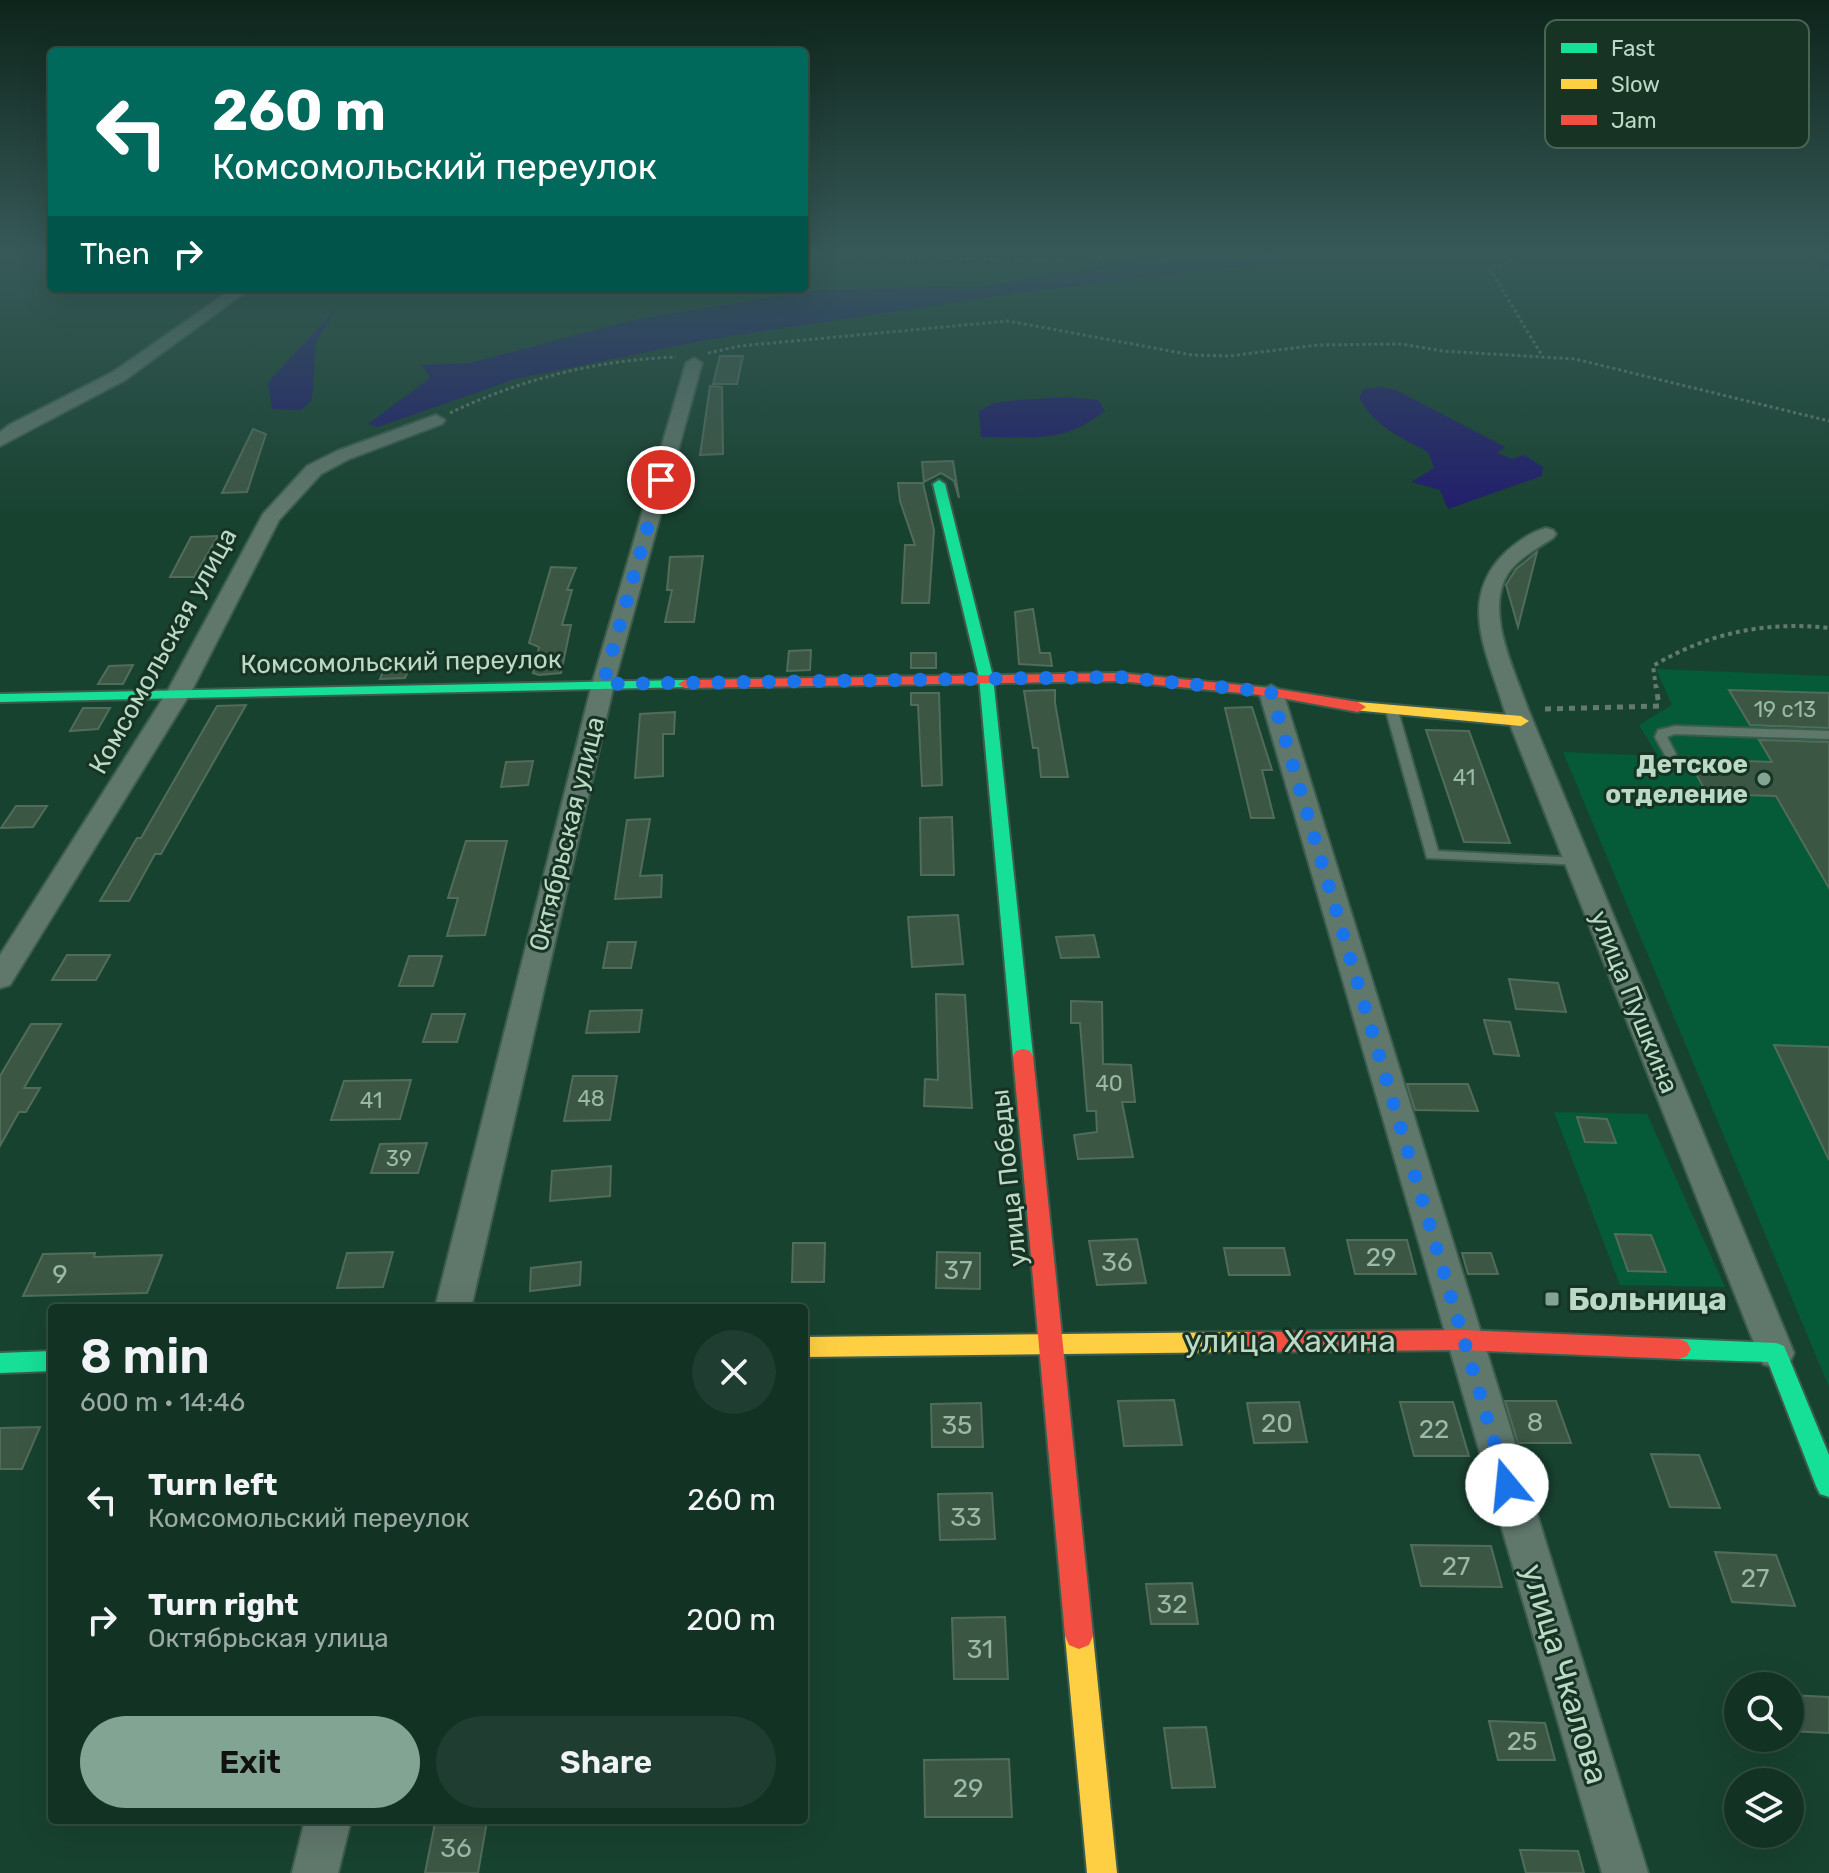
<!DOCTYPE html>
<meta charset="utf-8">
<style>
body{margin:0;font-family:Rubik,sans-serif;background:#1f3e31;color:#f1f3f6;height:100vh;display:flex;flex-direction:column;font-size:30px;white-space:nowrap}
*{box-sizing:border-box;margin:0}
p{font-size:26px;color:#9caaa6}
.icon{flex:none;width:44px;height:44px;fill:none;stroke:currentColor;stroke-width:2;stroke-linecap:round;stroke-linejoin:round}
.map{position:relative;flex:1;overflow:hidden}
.panel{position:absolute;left:48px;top:1304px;width:760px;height:520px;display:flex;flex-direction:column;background:#123224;border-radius:8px;box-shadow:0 8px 32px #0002,0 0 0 2px #314d41}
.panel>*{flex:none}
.top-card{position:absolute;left:48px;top:48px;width:760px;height:244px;border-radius:8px;box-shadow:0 8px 32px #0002,0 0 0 2px #314d41;background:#00695c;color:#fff;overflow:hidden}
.controls{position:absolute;left:1724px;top:1672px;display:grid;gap:16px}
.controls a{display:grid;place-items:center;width:80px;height:80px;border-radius:50%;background:#123224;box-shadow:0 8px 32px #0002,0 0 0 2px #314d41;font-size:40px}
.pin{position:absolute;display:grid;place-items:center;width:68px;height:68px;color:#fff;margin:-34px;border:4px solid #fff;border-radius:50%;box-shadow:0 2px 8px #0007}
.me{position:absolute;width:88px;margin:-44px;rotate:343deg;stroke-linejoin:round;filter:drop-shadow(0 0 6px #0008)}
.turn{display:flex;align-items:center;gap:28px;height:168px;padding:0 32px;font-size:36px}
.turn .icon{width:104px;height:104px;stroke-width:2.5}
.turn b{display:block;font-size:56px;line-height:68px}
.then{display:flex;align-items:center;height:76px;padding:0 32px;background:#0003;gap:16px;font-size:30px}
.round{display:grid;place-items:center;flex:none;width:84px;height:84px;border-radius:42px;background:#1f3e31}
.overview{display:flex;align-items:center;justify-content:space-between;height:136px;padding:0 32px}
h1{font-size:48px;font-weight:600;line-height:60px}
.primary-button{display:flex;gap:16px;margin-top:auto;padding:16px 32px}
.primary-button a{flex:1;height:92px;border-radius:48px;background:#81a592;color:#111;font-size:32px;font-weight:600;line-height:92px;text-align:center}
.primary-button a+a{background:#1f3e31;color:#f1f3f6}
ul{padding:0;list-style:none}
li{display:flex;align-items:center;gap:24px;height:120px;padding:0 32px}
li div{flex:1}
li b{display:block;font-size:30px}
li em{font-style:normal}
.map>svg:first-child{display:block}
.built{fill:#055a37}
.water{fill:#211d6c}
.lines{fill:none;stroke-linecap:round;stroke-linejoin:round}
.river{fill:#211d6c;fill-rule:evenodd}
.building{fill:#3c5644;stroke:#526c5a;stroke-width:2}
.lane-casing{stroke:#3c5d4d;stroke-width:4}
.street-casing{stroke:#3c5d4d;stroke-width:4}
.fast-casing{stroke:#3c5d4d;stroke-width:4}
.slow-casing{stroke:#3c5d4d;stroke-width:4}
.jam-casing{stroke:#3c5d4d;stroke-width:4}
.path-far2{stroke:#647a71;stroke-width:3;stroke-dasharray:3 3;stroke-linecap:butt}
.path-far1{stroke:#647a71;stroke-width:4;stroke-dasharray:4 4;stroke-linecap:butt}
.path{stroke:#647a71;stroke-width:5;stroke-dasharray:6 6;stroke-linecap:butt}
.lane{fill:#60776c;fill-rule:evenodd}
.street{fill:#60776c;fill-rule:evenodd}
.fast{fill:#16e098;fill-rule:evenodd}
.slow{fill:#ffcf43;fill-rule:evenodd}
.jam{fill:#f24e42;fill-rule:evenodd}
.route{stroke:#1a73e8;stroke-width:14;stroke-dasharray:0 25.2}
.poi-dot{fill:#81a592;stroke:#173323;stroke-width:3}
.labels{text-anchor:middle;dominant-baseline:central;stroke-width:6;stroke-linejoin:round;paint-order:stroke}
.number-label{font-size:22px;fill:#9ab9a6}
.street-label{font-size:26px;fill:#badac6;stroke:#173323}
.poi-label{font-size:26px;font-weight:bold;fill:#badac6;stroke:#173323;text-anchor:end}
.near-number-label{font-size:26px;fill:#9ab9a6}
.near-poi-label{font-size:32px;font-weight:bold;fill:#badac6;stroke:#173323;text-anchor:start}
.near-street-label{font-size:32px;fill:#badac6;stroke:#173323}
.key{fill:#173323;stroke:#486554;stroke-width:2}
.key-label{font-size:22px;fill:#badac6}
</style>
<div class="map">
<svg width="1829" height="1873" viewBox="0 0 1829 1873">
<rect width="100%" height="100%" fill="#184230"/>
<g class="built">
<path d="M1656,669l173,7v711l-266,-635 95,4 -19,-31 33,-20z"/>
<path d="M1554,1112l93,2 78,173 -105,-2z"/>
</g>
<g class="water">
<path d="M1224,255h124l-316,36 -326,49 -191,39 -137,48 -10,-3 62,-46 -8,-13 48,-2 167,-44 179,-29 169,-4 138,-24z"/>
<path d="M336,309l-20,33 -4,58 -11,10 -29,-1 -4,-27z"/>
<path d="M1380,387l16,3 109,57 -8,6 15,6 12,-4 19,12 -1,9 -94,33 -8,-19 -29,-8 23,-14 -6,-16c-27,-15 -55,-26 -69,-55l5,-8z"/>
<path d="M1066,397l32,3 7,11c-43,34 -74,25 -124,26l-2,-26 15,-8 24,-3z"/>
</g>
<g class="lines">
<path class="river" d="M1811,255h18v14l-9,-3z"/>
</g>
<g class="building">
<path d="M720,356h23l-6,28h-24z"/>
<path d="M710,386l12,1 1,67 -23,1z"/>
<path d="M253,429l13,5 -19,58 -25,1z"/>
<path d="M953,461l6,37 -5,-17 -13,-8 -17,9 -2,-20z"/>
<path d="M898,483h25l11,47 -5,73h-27l3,-58h10l-15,-44z"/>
<path d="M218,536l-24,41h-24l21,-40z"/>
<path d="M1537,552l-19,75 -12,-42 10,-16z"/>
<path d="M703,556l-9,66h-29l7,-32h-5l3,-33z"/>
<path d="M551,567l25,1 -9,22h5l-10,35h9l-10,48 -22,2 -6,-2 6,-26 -10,-4z"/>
<path d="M1033,609l7,44h10l2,13 -33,-2 -4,-52z"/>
<path d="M811,650l-1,20 -23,1 2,-20z"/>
<rect x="911" y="653" width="25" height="15"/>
<path d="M388,659h25l-8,19 -25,1z"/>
<path d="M133,665l-10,19h-25l11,-18z"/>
<path d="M1055,690v13l13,74h-27l-3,-29h-5l-9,-57z"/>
<path d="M1729,690l100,3v35l-79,-3z"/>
<path d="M911,693h28l3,92 -20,1 -4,-81h-7z"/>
<path d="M246,705l-85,149h-6l-26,47h-29l37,-63h4l76,-132z"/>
<path d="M1252,707l20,63h-10l12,48h-23l-26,-110z"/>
<path d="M83,708h27l-12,21 -28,2z"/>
<path d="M675,712l-1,22h-11v42l-28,2 5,-64z"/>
<path d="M1426,730l43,1 41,112 -46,-1z"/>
<path d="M1759,740l70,2v146l-53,-92 -69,-2 -19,-35 84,3z"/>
<path d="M533,761l-5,24 -27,2 5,-25z"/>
<path d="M16,806h31l-14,21 -32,1z"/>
<path d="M952,817l2,58h-33l-1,-57z"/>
<path d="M650,819l-10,57 22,-1 -1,22 -46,2 12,-79z"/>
<path d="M466,841h41l-22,94 -38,1 11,-38h-10z"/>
<path d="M958,915l5,49 -51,3 -4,-50z"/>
<path d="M1094,935l5,22 -38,1 -5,-21z"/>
<path d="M608,942h28l-5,26h-28z"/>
<path d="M67,955h43l-14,25h-44z"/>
<path d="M409,956h33l-9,30h-34z"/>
<path d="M1509,979l49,4 8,29 -50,-3z"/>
<path d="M936,994l29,1 7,113 -48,-2 1,-27 13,1z"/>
<path d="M1071,1001l31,1 1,62 28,1 4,37h-13l11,55 -55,2 -4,-24 23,-3 -1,-21h-9l-7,-88h-9z"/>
<path d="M642,1010l-3,22 -53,1 4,-22z"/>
<path d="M432,1014h33l-8,28h-34z"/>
<path d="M1484,1020l26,2 9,34 -25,-2z"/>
<path d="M31,1024h30l-37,64h16l-14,24h-7l-19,34v-70z"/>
<path d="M1774,1045l55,2v113z"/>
<path d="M573,1076h44l-7,44 -46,1z"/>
<path d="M411,1080l-11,39 -69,1 13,-39z"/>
<path d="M1407,1084h61l10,27 -63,-1z"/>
<path d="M1577,1117l30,2 9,24 -31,-1z"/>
<path d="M427,1143l-9,30h-47l9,-29z"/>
<path d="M611,1166l-1,30 -60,5 2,-30z"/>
<path d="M1615,1234l36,1 15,37 -38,-1z"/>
<path d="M1137,1239l9,44 -49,2 -8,-44z"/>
<path d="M1347,1240h60l9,34h-61z"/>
<path d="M793,1243h32l-1,39h-32z"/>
<path d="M1224,1248h60l6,27h-61z"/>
<path d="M393,1252l-10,35 -46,1 10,-35z"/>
<path d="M937,1252l43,1v36l-44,-1z"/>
<path d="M95,1253l-1,4 68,-2 -15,38 -124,3 20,-42z"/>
<path d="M1462,1253h29l7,21h-30z"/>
<path d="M581,1262l-1,23 -50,6 1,-23z"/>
<path d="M1174,1400l8,45 -58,1 -6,-45z"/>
<path d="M1505,1401h51l15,42h-53z"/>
<path d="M1299,1402l8,40 -53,1 -7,-40z"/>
<path d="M1400,1402h53l16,54h-55z"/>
<path d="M981,1403l2,44h-51l-1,-43z"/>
<path d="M40,1427l-18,42h-22v-41z"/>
<path d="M1651,1454l48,1 21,53 -50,-1z"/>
<path d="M992,1493l3,46 -55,1 -2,-46z"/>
<path d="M1411,1545l80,1 11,41 -81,-1z"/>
<path d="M1715,1552l61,3 19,51 -63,-4z"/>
<path d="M1192,1583l6,41h-47l-5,-40z"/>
<path d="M1005,1617l3,62h-54l-2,-61z"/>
<path d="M1790,1695l39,2v36l-39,-2z"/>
<path d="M1489,1721l56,2 10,37h-57z"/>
<path d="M1206,1727l9,60 -43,1 -8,-60z"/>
<path d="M1009,1759l3,58h-87l-1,-57z"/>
<path d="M487,1821l-9,52h-53l10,-50z"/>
<path d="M1520,1850l58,1 6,22h-58z"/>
</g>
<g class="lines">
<g class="lane-casing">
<g id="lane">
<path d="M1392,707l6,4 40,140 140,7 7,4 -2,3 -156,-7 -41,-147z"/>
<path d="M1675,726l154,5v8l-154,-5 -8,3 9,17 -6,4 -4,-1 -11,-20 3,-7z"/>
</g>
</g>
<g class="street-casing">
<g id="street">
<path d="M234,288h17l-126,92 -125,66v-14l9,-7 104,-53z"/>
<path d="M694,358l8,5 -88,321 -143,624h-36l157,-624 94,-321z"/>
<path d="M436,415l9,5 -3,4 -93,35 -28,15 -42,46 -88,172 -181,293 -10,3v-33l167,-263 96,-178 44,-48 30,-15z"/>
<path d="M1546,528l7,2 3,4 -3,4c-15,10 -33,19 -44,34 -26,38 6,99 19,137l266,644 -5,11 -13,4 -13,-4 -5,-11 -254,-644c-16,-55 -47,-108 0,-155 11,-11 27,-22 42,-26z"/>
<path d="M1271,685l12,7 365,1181h-46l-343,-1181z"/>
<path d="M305,1820h46l-13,53h-46z"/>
</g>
</g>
<g class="fast-casing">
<g id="fast">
<path d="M939,480l6,4 48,193 40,379 -3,5h-14l-3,-5 -34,-379 -46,-193z"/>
<path d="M685,680l5,1v6l-690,15v-8z"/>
<path d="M1679,1339l97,4 8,3 45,109v42l-9,-3 -4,-8 -48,-124 -89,-3 -8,-3 -4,-7 4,-7z"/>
<path d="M52,1351v20l-52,2v-20z"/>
</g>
</g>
<g class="slow-casing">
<g id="slow">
<path d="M1358,702l163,14 8,5 -8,5 -168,-16 -3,-3z"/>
<path d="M1248,1332l8,3 4,7 -4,7 -8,3 -444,5v-20z"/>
<path d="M1079,1623l10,4 4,9 24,237h-30l-22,-237 4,-9z"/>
</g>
</g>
<g class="jam-casing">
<g id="jam">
<path d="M1119,673l152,15 87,14 8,5 -8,5 -87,-16 -152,-15 -434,7 -7,-4 7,-4z"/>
<path d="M1023,1049l7,2 3,5 60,580 -4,9 -10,4 -10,-4 -4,-9 -52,-580 3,-5z"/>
<path d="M1463,1330l216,9 8,3 4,7 -4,7 -8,3 -216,-9 -215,2 -8,-3 -4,-7 4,-7 8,-3z"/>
</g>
</g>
<g class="path-far2">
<path d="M1530,255l-40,14 51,85"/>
<path d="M804,256l260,4 72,-5"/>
<path d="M708,353l32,-7 268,-25 184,34 37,1 89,-11 84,-1 40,7 133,8 254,62"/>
<path d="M450,413c71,-34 147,-53 226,-56"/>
</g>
<path class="path-far1" d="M1656,688l-3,-22c55,-33 112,-45 176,-38"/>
<path class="path" d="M1545,709l114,-3 -3,-20"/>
<use href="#lane" class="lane"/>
<use href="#street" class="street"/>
<use href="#fast" class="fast"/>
<use href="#slow" class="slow"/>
<use href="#jam" class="jam"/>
</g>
<linearGradient id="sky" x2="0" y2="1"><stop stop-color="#0d241a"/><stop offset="0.49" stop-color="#375a59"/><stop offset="1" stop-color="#375a59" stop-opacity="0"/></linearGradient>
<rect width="1829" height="517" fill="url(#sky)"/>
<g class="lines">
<path class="route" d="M661,480l-58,204 516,-7 152,15 236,793"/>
</g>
<g class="poi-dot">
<circle cx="1764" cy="779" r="8"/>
<rect x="1544" y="1291" width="16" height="16" rx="4"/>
</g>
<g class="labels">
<g class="number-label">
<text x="1785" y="709">19 с13</text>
<text x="1464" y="777">41</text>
<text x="1109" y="1083">40</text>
<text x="591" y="1098">48</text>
<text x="371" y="1100">41</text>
<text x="399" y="1158">39</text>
</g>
<g class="street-label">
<text transform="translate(163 651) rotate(-61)">Комсомольская улица</text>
<text transform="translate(401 662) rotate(-1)">Комсомольский переулок</text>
<text transform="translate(567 834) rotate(-76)">Октябрьская улица</text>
<text transform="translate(1634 1002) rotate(68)">улица Пушкина</text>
<text transform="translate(1009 1178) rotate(-96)">улица Победы</text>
</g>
<g class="poi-label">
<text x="1748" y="764">Детское<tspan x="1748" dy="30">отделение</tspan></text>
</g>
<g class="near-number-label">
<text x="1381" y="1257">29</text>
<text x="1117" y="1262">36</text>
<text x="958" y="1270">37</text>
<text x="60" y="1274">9</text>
<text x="1535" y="1422">8</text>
<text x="1277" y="1423">20</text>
<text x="957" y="1425">35</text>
<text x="1434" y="1429">22</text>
<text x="966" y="1517">33</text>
<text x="1456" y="1566">27</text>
<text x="1755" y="1578">27</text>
<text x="1172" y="1604">32</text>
<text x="980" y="1649">31</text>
<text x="1522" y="1741">25</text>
<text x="968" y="1788">29</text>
<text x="456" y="1848">36</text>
</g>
<g class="near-poi-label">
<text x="1568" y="1299">Больница</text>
</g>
<g class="near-street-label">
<text x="1290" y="1341">улица Хахина</text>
<text transform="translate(1565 1674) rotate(73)">улица Чкалова</text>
</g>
</g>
<rect x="1545" y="20" width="264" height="128" rx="12" class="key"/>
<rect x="1561" y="43" width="36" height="10" fill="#16e098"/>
<rect x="1561" y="79" width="36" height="10" fill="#ffcf43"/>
<rect x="1561" y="115" width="36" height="10" fill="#f24e42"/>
<g class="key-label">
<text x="1611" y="56">Fast</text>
<text x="1611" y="92">Slow</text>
<text x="1611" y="128">Jam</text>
</g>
</svg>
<div class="controls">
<a><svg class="icon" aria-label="search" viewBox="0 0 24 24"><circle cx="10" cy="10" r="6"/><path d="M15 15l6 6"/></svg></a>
<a><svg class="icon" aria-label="layers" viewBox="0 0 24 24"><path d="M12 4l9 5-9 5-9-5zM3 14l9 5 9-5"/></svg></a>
</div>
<div class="pin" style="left:661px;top:480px;background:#d93025"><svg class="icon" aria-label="arrive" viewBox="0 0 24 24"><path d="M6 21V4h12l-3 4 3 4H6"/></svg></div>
<svg class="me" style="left:1507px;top:1485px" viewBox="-20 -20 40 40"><circle r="19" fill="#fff"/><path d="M0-13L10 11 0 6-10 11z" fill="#1a73e8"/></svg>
<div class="top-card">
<div class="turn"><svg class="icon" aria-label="left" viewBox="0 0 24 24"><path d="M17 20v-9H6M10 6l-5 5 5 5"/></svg><div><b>260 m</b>Комсомольский переулок</div></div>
<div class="then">Then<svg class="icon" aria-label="right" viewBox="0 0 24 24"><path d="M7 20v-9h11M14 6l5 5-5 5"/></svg></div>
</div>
<section class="panel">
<div class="overview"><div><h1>8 min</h1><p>600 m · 14:46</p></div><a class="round"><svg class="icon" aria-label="close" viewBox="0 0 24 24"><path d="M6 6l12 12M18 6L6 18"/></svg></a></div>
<ul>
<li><svg class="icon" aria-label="left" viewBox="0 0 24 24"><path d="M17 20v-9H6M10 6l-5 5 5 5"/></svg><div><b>Turn left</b><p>Комсомольский переулок</p></div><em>260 m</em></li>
<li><svg class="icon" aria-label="right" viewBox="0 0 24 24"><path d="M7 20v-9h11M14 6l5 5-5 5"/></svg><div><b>Turn right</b><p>Октябрьская улица</p></div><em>200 m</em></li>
</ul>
<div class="primary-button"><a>Exit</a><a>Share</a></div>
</section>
</div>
